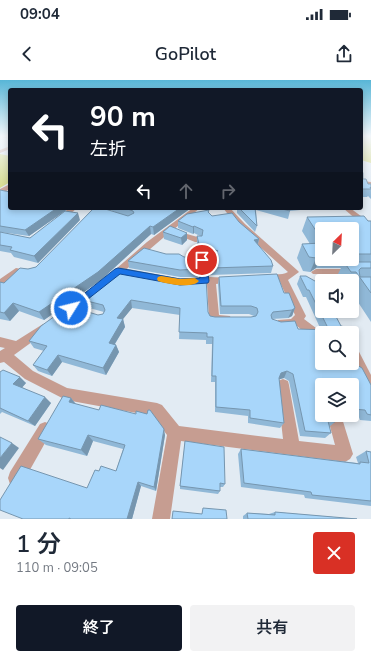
<!DOCTYPE html>
<html lang="ja">
<meta charset="utf-8">
<style>
body{margin:0;font-family:"Nunito Sans","Noto Sans JP",sans-serif;background:#f2f2f3;color:#1f2937;height:100vh;display:flex;flex-direction:column;font-size:15px;white-space:nowrap}
*{box-sizing:border-box;margin:0}
p{font-size:13px;color:#747a83}
.icon{flex:none;width:22px;height:22px;fill:none;stroke:currentColor;stroke-width:2;stroke-linecap:round;stroke-linejoin:round}
.map{position:relative;height:439px;overflow:hidden}
.details{display:flex;flex-direction:column;background:#fff;flex:1}
.details>*{flex:none}
.banner{position:absolute;left:8px;top:8px;width:355px;height:122px;border-radius:4px;box-shadow:0 2px 6px #0003;background:#111827;color:#fff;overflow:hidden}
.needle{width:26px;rotate:24deg}
.fabs{position:absolute;left:315px;top:142px;display:grid;gap:8px}
.fabs a{display:grid;place-items:center;width:44px;height:44px;border-radius:4px;background:#fff;box-shadow:0 2px 6px #0003;font-size:20px}
.pin{position:absolute;display:grid;place-items:center;width:34px;height:34px;color:#fff;margin:-17px;border:2px solid #fff;border-radius:50%;box-shadow:0 1px 4px #0007}
.me{position:absolute;width:44px;margin:-22px;rotate:54deg;stroke-linejoin:round;filter:drop-shadow(0 0 3px #0008)}
.turn{display:flex;align-items:center;gap:14px;height:84px;padding:0 16px;font-size:18px}
.turn .icon{width:52px;height:52px;stroke-width:2.5}
.turn b{display:block;font-size:28px;line-height:34px}
.lanes{display:flex;align-items:center;height:38px;padding:0 16px;background:#0003;justify-content:center;gap:20px;direction:ltr}
.lanes .off{opacity:.35}
.round{display:grid;place-items:center;flex:none;width:42px;height:42px;border-radius:4px;background:#f2f2f3}
.headline{display:flex;align-items:center;justify-content:space-between;height:68px;padding:0 16px}
h1{font-size:24px;font-weight:600;line-height:30px}
.primary-button{display:flex;gap:8px;margin-top:auto;padding:8px 16px}
.primary-button a{flex:1;height:46px;border-radius:4px;background:#111827;color:#fff;font-size:16px;font-weight:600;line-height:46px;text-align:center}
.primary-button a+a{background:#f2f2f3;color:#1f2937}
.status{display:flex;justify-content:space-between;align-items:center;height:28px;padding:0 20px;background:#fff;direction:ltr}
.status svg{height:11px;fill:currentColor}
header{display:flex;justify-content:space-between;align-items:center;height:52px;padding:0 16px;background:#fff;font-size:18px;font-weight:600}
.map>svg:first-child{display:block}
.green{fill:#d2d87d}
.lines{fill:none;stroke-linecap:round;stroke-linejoin:round}
.minor{fill:#c69d91;fill-rule:evenodd}
.tertiary{fill:#c69d91;fill-rule:evenodd}
.wall{fill:#90b8d7;fill-rule:evenodd}
.shaded-wall{fill:#7696af}
.building{fill:#a8d6fa;stroke:#7696af}
.route{fill:#1a73e8;stroke:#114b97}
.slow{fill:#f59e0b}
</style>
<div class="status"><b>09:04</b><svg viewBox="0 0 49 12"><path d="M0 12V9h3v3zM5 12V6h3v6zM10 12V3h3v9zM15 12V0h3v12zM26 1h20v11H26zM47 4h2v5h-2z"/></svg></div>
<header><svg class="icon" aria-label="back" viewBox="0 0 24 24"><path d="M15 5l-7 7 7 7"/></svg>GoPilot<svg class="icon" aria-label="share" viewBox="0 0 24 24"><path d="M12 15V3M7 8l5-5 5 5M5 13v7h14v-7"/></svg></header>
<div class="map">
<svg width="371" height="439" viewBox="0 0 371 439">
<rect width="100%" height="100%" fill="#e2ebf3"/>
<g class="green">
<path d="M361,56h10v27l-10,-3z"/>
<path d="M0,74l10,2v26l-10,6z"/>
</g>
<g class="lines">
<g class="minor">
<path d="M10,66v3l-10,4v-3z"/>
<path d="M10,104v5l-10,5v-5z"/>
<path d="M70,128h7l-16,14h-6v-4z"/>
<path d="M193,128h7l-27,22 28,8v4h-6l-25,-10 -55,47h-6l-2,-2 2,-2 38,-33z"/>
<path d="M223,128h7l15,16 52,46 2,2 -11,8 18,36 -2,3 12,9 2,3 -2,3c-8,3 -13,-3 -19,-8l-15,1 -4,-1 -1,-3 1,-3 13,-1 4,-4 -16,-35 -14,1 -5,-3c7,-7 20,-1 28,-6l-49,-44z"/>
<path d="M343,128h7l15,11 -4,2h-3z"/>
<path d="M184,177l21,1 4,19 25,1 2,2 -2,2 -18,2 3,31 11,1 1,3 -1,3 -4,1 -16,-1 -1,-3 -2,-35h-14l-5,-3 2,-2 10,-1 -2,-15 -17,-1 -1,-2z"/>
<path d="M16,188l16,3 2,2 -5,3 -11,-2 -15,12 -3,1v-8z"/>
<path d="M316,189h55v6l-58,-1 -2,-2z"/>
<path d="M91,210l3,1 2,2 -2,2 -29,23h-8l-1,-3 1,-3z"/>
<path d="M43,244l4,1 1,3 -1,3 -33,24 19,16 34,17 90,15 5,2 17,21 104,13 -6,-54 1,-4 5,-2 5,2 1,4 10,56 36,4 -8,-30h14l12,39 -3,5 -5,3 -164,-21 -11,78h-18l15,-84 -14,-19 -87,-16 -41,-21 -21,-17 -4,1v-12l5,-3 -5,-1v-10l16,4z"/>
<path d="M352,265l4,1 15,29v19l-5,-2 -14,-30z"/>
<path d="M45,342l5,2 2,5 -2,5 -28,50 -6,2 -6,-2 -2,-6 2,-6 30,-48z"/>
</g>
<g class="tertiary">
<path d="M0,56h10v3l-10,-2z"/>
<path d="M361,101l10,1v4l-10,-1z"/>
</g>
</g>
<g class="wall">
<path d="M361,89l2,10 5,5h3v15l-3,-3 -1,1h-6z"/>
<path d="M0,110l10,18h59l-40,28 -29,-4z"/>
<path d="M106,128h85l-37,27 -3,-1 -50,46 -57,40 -25,-9 -9,10 -10,-2v-37l4,1 24,-14 8,-2 79,-55z"/>
<path d="M237,128h84l-31,3 -2,8 -32,-9 1,16 -2,6 -18,-19z"/>
<path d="M209,130v3l3,3 27,6 20,17 -1,6 15,21 -2,7 -61,2 -4,-17 1,-3 -8,-3 -2,-8v-8h3l-6,-3 -1,1 -15,-6v-7z"/>
<path d="M307,137l64,4v101l-19,-29v-12h-12l-3,-5 4,-8h-25l-6,4 -7,-1 -6,-13 5,-14h8l-8,-13zM322,149h30v30h-30z"/>
<path d="M80,140l-42,43 -24,-6 -3,-4 -11,-2v-19l30,6z"/>
<path d="M163,152l24,1v7l-5,5 -18,-6z"/>
<path d="M166,174l18,3 15,12 -1,8h-18l-51,-9 -1,-7z"/>
<path d="M120,188l88,44 2,4 5,1h36l4,-1h-1l-5,-2h-29l-2,-30 1,-7 65,16 11,15 -3,8 -4,2 -16,1 26,10 23,1 -15,-33h-3l-6,-13 3,-8h6l16,35 19,15 -19,7v30l49,22v36l-11,-1 -2,-5h-6v-30h-30l13,37 -6,5 2,6 -6,5 -25,-2 -11,-55 -5,-3 -5,1 5,44 -4,5 -32,-5v-7l-33,-4v-30h-4l1,-38h-6v-4l-27,-1 1,-24 -48,-7 -9,11 2,8 -10,17 1,1 3,7 -13,23 -44,-13 -10,14 -14,-5 -5,-6 11,-14 -10,-3 -5,-7 69,-26 5,-1 1,-2 -22,-6 -3,-7z"/>
<path d="M352,260l4,8 -4,5z"/>
<path d="M0,292l26,11 -4,4 29,16 -16,23 -33,-14 -2,2z"/>
<path d="M71,318l5,6 89,31 -9,56 -15,-5 -9,33h-109l64,-31 12,-17h17l7,-22 -30,-8 -6,15 -41,-11 -8,-6z"/>
<path d="M185,361l40,43 -2,3h-3v4l-2,3 -38,-5v-3z"/>
<path d="M241,369l116,14h1l-2,-6 10,-6 5,1v54l-66,-8 -1,-3 -63,-8 -3,-33z"/>
<path d="M275,432l82,7h-114v-3l4,-3 22,1z"/>
</g>
<g class="shaded-wall">
<path d="M57,128h12l-40,28 -4,-6z"/>
<path d="M180,128h11l-37,27 -1,-8z"/>
<path d="M78,133l2,7 -42,43 -4,-7z"/>
<path d="M150,146l1,8 -50,46 -57,40 -5,-8z"/>
<path d="M194,146v7l-1,1v-7z"/>
<path d="M187,153v7l-5,5 -1,-7z"/>
<path d="M259,159l-2,7 -3,-6z"/>
<path d="M322,174l-6,14 -6,4 6,-14z"/>
<path d="M131,220l1,8 -9,11 2,8 -14,23 -2,-7 8,-25z"/>
<path d="M13,223l6,8 -9,10 -6,-8z"/>
<path d="M295,228l-3,8 -4,2 4,-8z"/>
<path d="M116,265l3,7 -13,23 -3,-7z"/>
<path d="M58,275l4,7 -10,14 -5,-6z"/>
<path d="M287,291l-3,7 -7,2 4,-7z"/>
<path d="M20,297l6,6 -6,7 -7,-6z"/>
<path d="M45,317l6,6 -16,23 -7,-5z"/>
<path d="M71,318l6,8 -8,-4z"/>
<path d="M164,349l1,6 -9,56 -2,-4z"/>
<path d="M88,355l5,6 -6,15 -6,-6z"/>
<path d="M12,363l7,5 -16,22 -3,-2v-10z"/>
<path d="M138,402l3,4 -9,33h-5z"/>
</g>
<g class="building">
<path d="M361,89l2,4v6h3l2,5h3v4l-1,-1 1,2h-10z"/>
<path d="M0,110l10,2v16h47l-32,22 -25,-4z"/>
<path d="M94,128h8l26,8 6,-3 -1,-2 -8,-3h55l-27,19 -3,-1 -52,46 -59,40 -26,-9 -9,10 -4,-1v-30l4,1 16,-15 8,1 8,-2z"/>
<path d="M239,128h16l2,18z"/>
<path d="M278,128h10l2,3z"/>
<path d="M209,130l-1,2 4,4 20,-3 7,9 20,17 -5,1 17,20 2,6 -62,2 -4,-17h11l-19,-7 -2,-8h5l1,-6 -9,-4 -1,1 -15,-6 9,-7z"/>
<path d="M65,131l13,2 -44,43 -24,-6 2,-3 -12,-2v-13l30,6z"/>
<path d="M364,136l4,5h3v33h-19v-25h-30v11l-15,-23z"/>
<path d="M170,146l17,7 -6,5 -18,-6z"/>
<path d="M322,163v11l-6,4 -7,-1 -7,-13z"/>
<path d="M144,168l22,6h13l5,3h13l2,12 -19,1 -52,-9z"/>
<path d="M344,182h27v6h-10l-2,2 1,7h11v16l-15,-21h-5z"/>
<path d="M120,188l60,11 26,-1 2,34 2,4 5,1h36l5,-1 2,-4 -1,-4 -6,-2h-30l-2,-29 58,-3 7,19h5l6,15 -3,2 -19,2 -2,3 1,4 9,3 14,-1 3,8 31,1 -20,-40h-2l-7,-14h6l16,9v26h11l8,15 4,1 3,6h-26v30h30v-1l10,6 9,17v30l-4,-1 -2,-4 -13,-1v-24h-30v30h11l2,7 -7,-1 3,12 -26,-2 -12,-57 -6,-3 -6,2 -2,5 5,45 -34,-5v-8l-34,-3v-31h-4l1,-39h-6v-4l-28,-1 1,-24 -49,-8 -14,18 6,1 -14,24 7,2 -13,23 -45,-13 -11,15 -14,-5 14,-19 -18,-5 12,-15 28,-20 29,9 5,-1 2,-4 -2,-5 -24,-6z"/>
<path d="M352,260l4,8h-4z"/>
<path d="M3,290l17,7 -7,7 32,13 -17,24 -28,-13v-36z"/>
<path d="M63,316l8,2 -2,4 30,8 2,-5 35,9v-3l11,3 1,-4h2l14,19 -10,58 -16,-5 -11,37h-56l-2,-1v1h-46l-23,-9v-10l21,-34 66,22 8,-18 4,1 2,-5 15,5 9,-26 -37,-10 -7,15 -43,-11z"/>
<path d="M0,357l12,6 -12,15z"/>
<path d="M185,361l39,6 1,37 -5,-1v8l-40,-5z"/>
<path d="M241,369l119,15v-2l9,1 -3,-12 5,1v49l-59,-6 -1,-3 -67,-9z"/>
<path d="M203,428l23,2 1,9h-55l1,-8 29,3z"/>
<path d="M275,432l82,7h-109l-1,-6 28,2z"/>
</g>
<linearGradient id="sky" x2="0" y2="1"><stop stop-color="#58b6d7"/><stop offset="0.48" stop-color="#f2f6fa"/><stop offset="1" stop-color="#f2f6fa" stop-opacity="0"/></linearGradient>
<rect width="371" height="117" fill="url(#sky)"/>
<path class="route" d="M202,177l4,3 3,21 -1,2 -28,2 -60,-11 -46,36 -3,1 -5,-3 49,-39 3,-1 62,11 20,-1 -2,-18z"/>
<path class="slow" d="M161,196l19,3 15,-1 4,3c-6,8 -32,3 -41,0l-1,-2 1,-2z"/>
</svg>
<div class="fabs">
<a><svg class="needle" viewBox="-14 -14 28 28"><path d="M0-13l5 13h-10z" fill="#e53935"/><path d="M0 13l5-13h-10z" fill="#747a83"/></svg></a>
<a><svg class="icon" aria-label="sound" viewBox="0 0 24 24"><path d="M4 9h4l5-4v14l-5-4H4zM17 9q2 3 0 6"/></svg></a>
<a><svg class="icon" aria-label="search" viewBox="0 0 24 24"><circle cx="10" cy="10" r="6"/><path d="M15 15l6 6"/></svg></a>
<a><svg class="icon" aria-label="layers" viewBox="0 0 24 24"><path d="M12 4l9 5-9 5-9-5zM3 14l9 5 9-5"/></svg></a>
</div>
<div class="pin" style="left:202px;top:180px;background:#d93025"><svg class="icon" aria-label="arrive" viewBox="0 0 24 24"><path d="M6 21V4h12l-3 4 3 4H6"/></svg></div>
<svg class="me" style="left:71px;top:228px" viewBox="-20 -20 40 40"><circle r="17" fill="#1a73e8" stroke="#fff" stroke-width="3"/><path d="M0-11L8 9 0 5-8 9z" fill="#fff"/></svg>
<div class="banner">
<div class="turn"><svg class="icon" aria-label="left" viewBox="0 0 24 24"><path d="M17 20v-9H6M10 6l-5 5 5 5"/></svg><div><b>90 m</b>左折</div></div>
<div class="lanes"><svg class="icon" aria-label="left" viewBox="0 0 24 24"><path d="M17 20v-9H6M10 6l-5 5 5 5"/></svg><svg class="icon off" aria-label="ahead" viewBox="0 0 24 24"><path d="M12 20V5M6 11l6-6 6 6"/></svg><svg class="icon off" aria-label="right" viewBox="0 0 24 24"><path d="M7 20v-9h11M14 6l5 5-5 5"/></svg></div>
</div>
</div>
<section class="details">
<div class="headline"><div><h1>1 分</h1><p>110 m · 09:05</p></div><a class="round" style="background:#d93025;color:#fff"><svg class="icon" aria-label="close" viewBox="0 0 24 24"><path d="M6 6l12 12M18 6L6 18"/></svg></a></div>
<div class="primary-button"><a>終了</a><a>共有</a></div>
</section>
